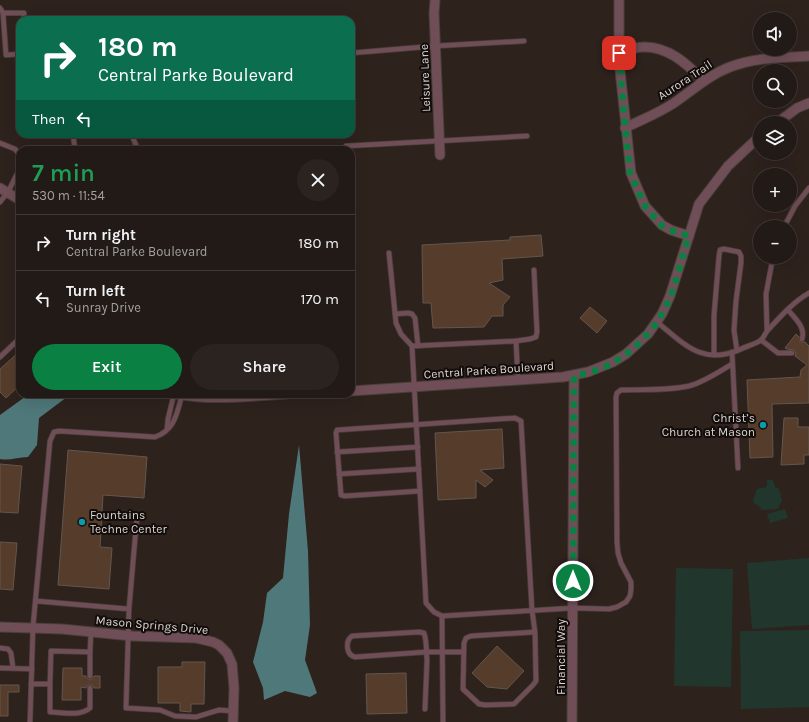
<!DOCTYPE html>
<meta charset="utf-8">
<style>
body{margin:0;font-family:Karla,sans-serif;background:#2a231f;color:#f1f3f6;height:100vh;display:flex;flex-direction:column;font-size:15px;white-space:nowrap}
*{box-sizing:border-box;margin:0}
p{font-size:13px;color:#a2a1a1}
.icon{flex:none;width:22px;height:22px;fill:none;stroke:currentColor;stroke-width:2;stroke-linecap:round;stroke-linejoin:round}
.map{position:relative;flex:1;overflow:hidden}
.panel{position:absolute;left:16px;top:146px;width:339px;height:252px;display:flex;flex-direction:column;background:#221a16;border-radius:12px;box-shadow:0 4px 16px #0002,0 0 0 1px #3f3835}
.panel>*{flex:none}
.guide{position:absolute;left:16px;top:16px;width:339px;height:122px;border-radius:12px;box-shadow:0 4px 16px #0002,0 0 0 1px #3f3835;background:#0b6e4f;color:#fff;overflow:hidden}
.fabs{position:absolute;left:753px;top:12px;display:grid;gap:8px}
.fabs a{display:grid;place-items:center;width:44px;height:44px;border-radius:50%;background:#221a16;box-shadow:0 4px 16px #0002,0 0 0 1px #3f3835;font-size:20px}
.pin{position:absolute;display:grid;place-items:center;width:34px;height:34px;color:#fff;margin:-17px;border-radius:8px;box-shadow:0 2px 6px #0006}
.me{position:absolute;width:44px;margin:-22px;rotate:0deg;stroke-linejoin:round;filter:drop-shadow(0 0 3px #0008)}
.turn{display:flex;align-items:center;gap:14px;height:84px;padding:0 16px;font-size:18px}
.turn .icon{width:52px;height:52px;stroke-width:2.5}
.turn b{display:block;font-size:28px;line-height:34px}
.then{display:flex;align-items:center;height:38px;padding:0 16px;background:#0003;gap:8px;font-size:15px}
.round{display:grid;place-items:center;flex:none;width:42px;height:42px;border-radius:21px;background:#2a231f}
.overview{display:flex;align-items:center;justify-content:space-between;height:68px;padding:0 16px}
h1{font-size:24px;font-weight:600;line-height:30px;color:#1e9e55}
.button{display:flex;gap:8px;margin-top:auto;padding:8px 16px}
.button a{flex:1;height:46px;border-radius:24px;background:#0b8043;color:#fff;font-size:16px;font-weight:600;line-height:46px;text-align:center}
.button a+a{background:#2a231f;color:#f1f3f6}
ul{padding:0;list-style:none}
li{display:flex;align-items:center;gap:12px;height:56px;padding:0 16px;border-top:1px solid #3f3835}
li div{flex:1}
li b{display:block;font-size:15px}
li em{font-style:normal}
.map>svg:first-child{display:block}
.green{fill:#21372d}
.water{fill:#4f787a}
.building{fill:#563d2b;stroke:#62564e}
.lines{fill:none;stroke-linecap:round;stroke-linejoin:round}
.lane-casing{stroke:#4a3f3a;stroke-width:6}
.street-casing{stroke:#4a3f3a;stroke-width:11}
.lane{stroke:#704e57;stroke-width:4.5}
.street{stroke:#704e57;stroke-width:9}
.route{stroke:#0b8043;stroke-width:7;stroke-dasharray:0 12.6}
.culture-dot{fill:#0f9aa8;stroke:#120d0b;stroke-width:1.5}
.labels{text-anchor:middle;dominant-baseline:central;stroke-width:4;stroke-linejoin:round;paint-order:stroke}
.street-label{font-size:12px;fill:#ddd5d2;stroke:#120d0b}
.poi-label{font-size:12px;fill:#ddd5d2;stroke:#120d0b;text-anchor:end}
</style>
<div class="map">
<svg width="809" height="722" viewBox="0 0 809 722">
<rect width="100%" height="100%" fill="#2e221d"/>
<g class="green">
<path d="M767,480h6l2,7 4,2 3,11 -4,9 -16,1 -4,-5 -5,-2 1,-6 3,-8 10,-2z"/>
<path d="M785,509l3,9 -18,5 -3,-9z"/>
<path d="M809,558v67l-57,4 -5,-66z"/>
<path d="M676,568l57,1 -2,118 -57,-1z"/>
<path d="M809,630v77l-68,2 -1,-78z"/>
</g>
<g class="water">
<path d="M29,394h42l-32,24 -2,27 -9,12c-10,0 -19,4 -28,2v-44z"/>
<path d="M299,445l9,106 2,74 -5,35 12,33 -7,4 -25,-6 -21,9 -1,-12 -10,-26 10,-40 4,-29 16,-15 6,-64z"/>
</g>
<g class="building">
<path d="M541,235l2,21 -41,3 1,21 -14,3 21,14 -7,8v11h-11l-8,11 -51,1 -2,-25h-8l-1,-58 88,-5v-3z"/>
<path d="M590,307l17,14 -10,12 -17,-15z"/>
<path d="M796,334l3,3 1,5h5l4,4v57l-37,1 1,53 -23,1 -3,-78 53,-3 1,-7 6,-5 -12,-9 1,-3 -2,-3 -7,-1 -2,-1z"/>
<path d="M20,351v34l-14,13 -6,-6v-23z"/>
<path d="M784,418h14v9h11v28h-5v9l-23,1z"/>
<path d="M502,429l2,39 -24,2 13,10 -8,7 -9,-7v18l-38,2 -3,-67z"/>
<path d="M68,450l79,7 -3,41 -41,-3 -3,52 12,1 -3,41 -51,-4z"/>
<path d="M0,464l22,2 -4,47 -18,-1z"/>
<path d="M0,542l17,1 -4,47 -13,-1z"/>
<path d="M497,646l27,25 -17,18 -20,-2 -15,-14z"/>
<path d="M182,662h23l-1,42h-13v8l-11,-1v-8h-22v-36h24z"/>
<path d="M63,668h19v8h4l1,2 3,2 2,-1 2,-3h6v12h-6l-2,-3h-4l-2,3 -5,-1v13h-19z"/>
<path d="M406,673l1,40 -40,1 -1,-40z"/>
<path d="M0,685h19v7h-11v24h-8z"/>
</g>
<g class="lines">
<g class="lane-casing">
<g id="lane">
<path d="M0,8l3,5 3,42 14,-1"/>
<path d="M3,13h21v7"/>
<path d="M351,53l84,-7 89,-5"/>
<path d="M73,134l2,16"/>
<path d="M129,134l4,4 5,12"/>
<path d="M0,143l15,6 5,6"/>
<path d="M346,146l181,-10"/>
<path d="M0,202l8,-10 12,-24"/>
<path d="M784,227l11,-21 14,-18"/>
<path d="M389,253l7,70 5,11 11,12"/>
<path d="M788,310c7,8 18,18 14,29"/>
<path d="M395,314l13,-1 4,1 3,4 3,28"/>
<path d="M657,322c28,23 46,44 84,27 6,-3 15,-5 20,-9 3,-2 4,-7 7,-10 12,-13 25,-28 41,-37"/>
<path d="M767,331l-1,-37 7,-37"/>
<path d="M761,340l17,13h14"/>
<path d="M516,341l14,-2 6,-2 1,-5 -3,-62"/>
<path d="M732,352l6,116"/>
<path d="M714,355v-40l5,-59 1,-6 4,-1 15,3 2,4v7l-5,38 -2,29 3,21"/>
<path d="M0,357l20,-19"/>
<path d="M518,381l-2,-40 -104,5 14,257 8,9 8,4 131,-8 36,1 8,-2 9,-5 4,-6 1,-6v-8l-10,-19 -3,-10 -1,-11 -1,-145 1,-4 4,-3c22,-1 46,1 68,-4 15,-4 30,-14 43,-22"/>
<path d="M167,429l1,-10 6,-25"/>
<path d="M337,452l81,-5"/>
<path d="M339,474l80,-5"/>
<path d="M420,491l-75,5 -4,-1 -5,-62 1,-3 178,-12 6,3 11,189 3,22 1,49 -3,4 -19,19 -29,1 -6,-1 -16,-15 1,-46 2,-5 5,-2 64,-4"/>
<path d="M36,601l93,8 -3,99 34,2 15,6 21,1 23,-7 14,1"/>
<path d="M129,609l8,-93"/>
<path d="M442,616l1,106"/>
<path d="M0,648l8,1 3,4 2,15"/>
<path d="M90,652v24"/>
<path d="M0,668l32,1"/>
<path d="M31,684h19l1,-33 39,1 1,-20"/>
<path d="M50,684v28c13,0 29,5 40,-4v-20"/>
<path d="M425,709l2,-49c-1,-9 0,-19 -3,-27l-5,-1 -67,4c-7,5 -6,19 3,21l71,-5h37"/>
<path d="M30,722l3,-95 17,-186 4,-9 5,-1 96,6c20,-7 22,-24 27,-42"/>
</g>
</g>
<g class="street-casing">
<g id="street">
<path d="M435,0l-1,13 6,142"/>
<path d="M619,0v61l12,112 14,33 17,19 9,5 18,6"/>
<path d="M619,53c8,-2 16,-6 24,-6 25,-1 45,17 60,34"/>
<path d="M777,123l20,-15 12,-5"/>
<path d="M625,128c16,-8 34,-15 49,-25 19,-13 35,-28 56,-36 25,-10 53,-9 79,-11"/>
<path d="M0,188l20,12"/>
<path d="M351,391l212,-14 25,-5 25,-10 13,-8 22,-20 14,-20 8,-18 29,-92 29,-38 32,-30"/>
<path d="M177,394c36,7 72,2 109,0"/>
<path d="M0,627l62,2 70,7 64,2 17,4 6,3 8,8 5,11 2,24 -1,34"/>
<path d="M572,722l2,-346"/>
</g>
</g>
<use href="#lane" class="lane"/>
<use href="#street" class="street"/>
</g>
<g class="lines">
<path class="route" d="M573,581l1,-205c8,-2 18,-4 26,-7 32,-13 59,-42 71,-74 7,-19 11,-39 18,-59l-19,-6 -8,-4 -17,-20 -15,-33 -6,-58 -5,-62"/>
</g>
<g class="culture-dot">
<circle cx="763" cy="425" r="4"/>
<circle cx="82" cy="522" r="4"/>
</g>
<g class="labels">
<g class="street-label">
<text transform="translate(425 78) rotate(-92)">Leisure Lane</text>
<text transform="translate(685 80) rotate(-33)">Aurora Trail</text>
<text transform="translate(489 370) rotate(-4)">Central Parke Boulevard</text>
<text transform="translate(152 625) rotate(5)">Mason Springs Drive</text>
<text transform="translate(561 657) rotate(-90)">Financial Way</text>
</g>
<g class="poi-label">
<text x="755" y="418">Christ’s<tspan x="755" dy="14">Church at Mason</tspan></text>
<text x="90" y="515" text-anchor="start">Fountains<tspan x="90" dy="14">Techne Center</tspan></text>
</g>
</g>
</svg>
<div class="fabs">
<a><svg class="icon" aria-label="sound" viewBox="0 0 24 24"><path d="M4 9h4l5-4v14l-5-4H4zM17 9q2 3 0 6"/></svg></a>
<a><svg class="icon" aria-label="search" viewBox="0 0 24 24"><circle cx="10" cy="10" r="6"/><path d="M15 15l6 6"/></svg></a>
<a><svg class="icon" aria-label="layers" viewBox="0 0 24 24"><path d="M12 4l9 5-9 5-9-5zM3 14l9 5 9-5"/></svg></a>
<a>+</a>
<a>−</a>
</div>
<div class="pin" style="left:619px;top:53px;background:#d93025"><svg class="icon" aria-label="arrive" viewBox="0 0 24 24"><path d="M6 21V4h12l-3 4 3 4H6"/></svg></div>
<svg class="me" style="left:573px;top:581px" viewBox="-20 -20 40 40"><circle r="17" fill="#0b8043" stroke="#fff" stroke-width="3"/><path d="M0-11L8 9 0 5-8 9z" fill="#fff"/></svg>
<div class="guide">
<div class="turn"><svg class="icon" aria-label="right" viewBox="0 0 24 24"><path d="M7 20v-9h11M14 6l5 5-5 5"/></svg><div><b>180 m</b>Central Parke Boulevard</div></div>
<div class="then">Then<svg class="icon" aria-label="left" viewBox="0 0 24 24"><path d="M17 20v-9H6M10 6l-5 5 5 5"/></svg></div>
</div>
<section class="panel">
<div class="overview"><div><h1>7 min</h1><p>530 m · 11:54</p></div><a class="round"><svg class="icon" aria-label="close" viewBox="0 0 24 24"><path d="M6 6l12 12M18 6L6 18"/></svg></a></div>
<ul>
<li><svg class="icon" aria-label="right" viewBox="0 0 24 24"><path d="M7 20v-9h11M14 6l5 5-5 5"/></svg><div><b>Turn right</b><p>Central Parke Boulevard</p></div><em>180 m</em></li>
<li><svg class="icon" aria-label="left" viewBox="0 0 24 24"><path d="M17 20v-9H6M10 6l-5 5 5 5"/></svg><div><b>Turn left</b><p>Sunray Drive</p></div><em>170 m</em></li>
</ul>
<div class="button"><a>Exit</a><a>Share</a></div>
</section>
</div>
